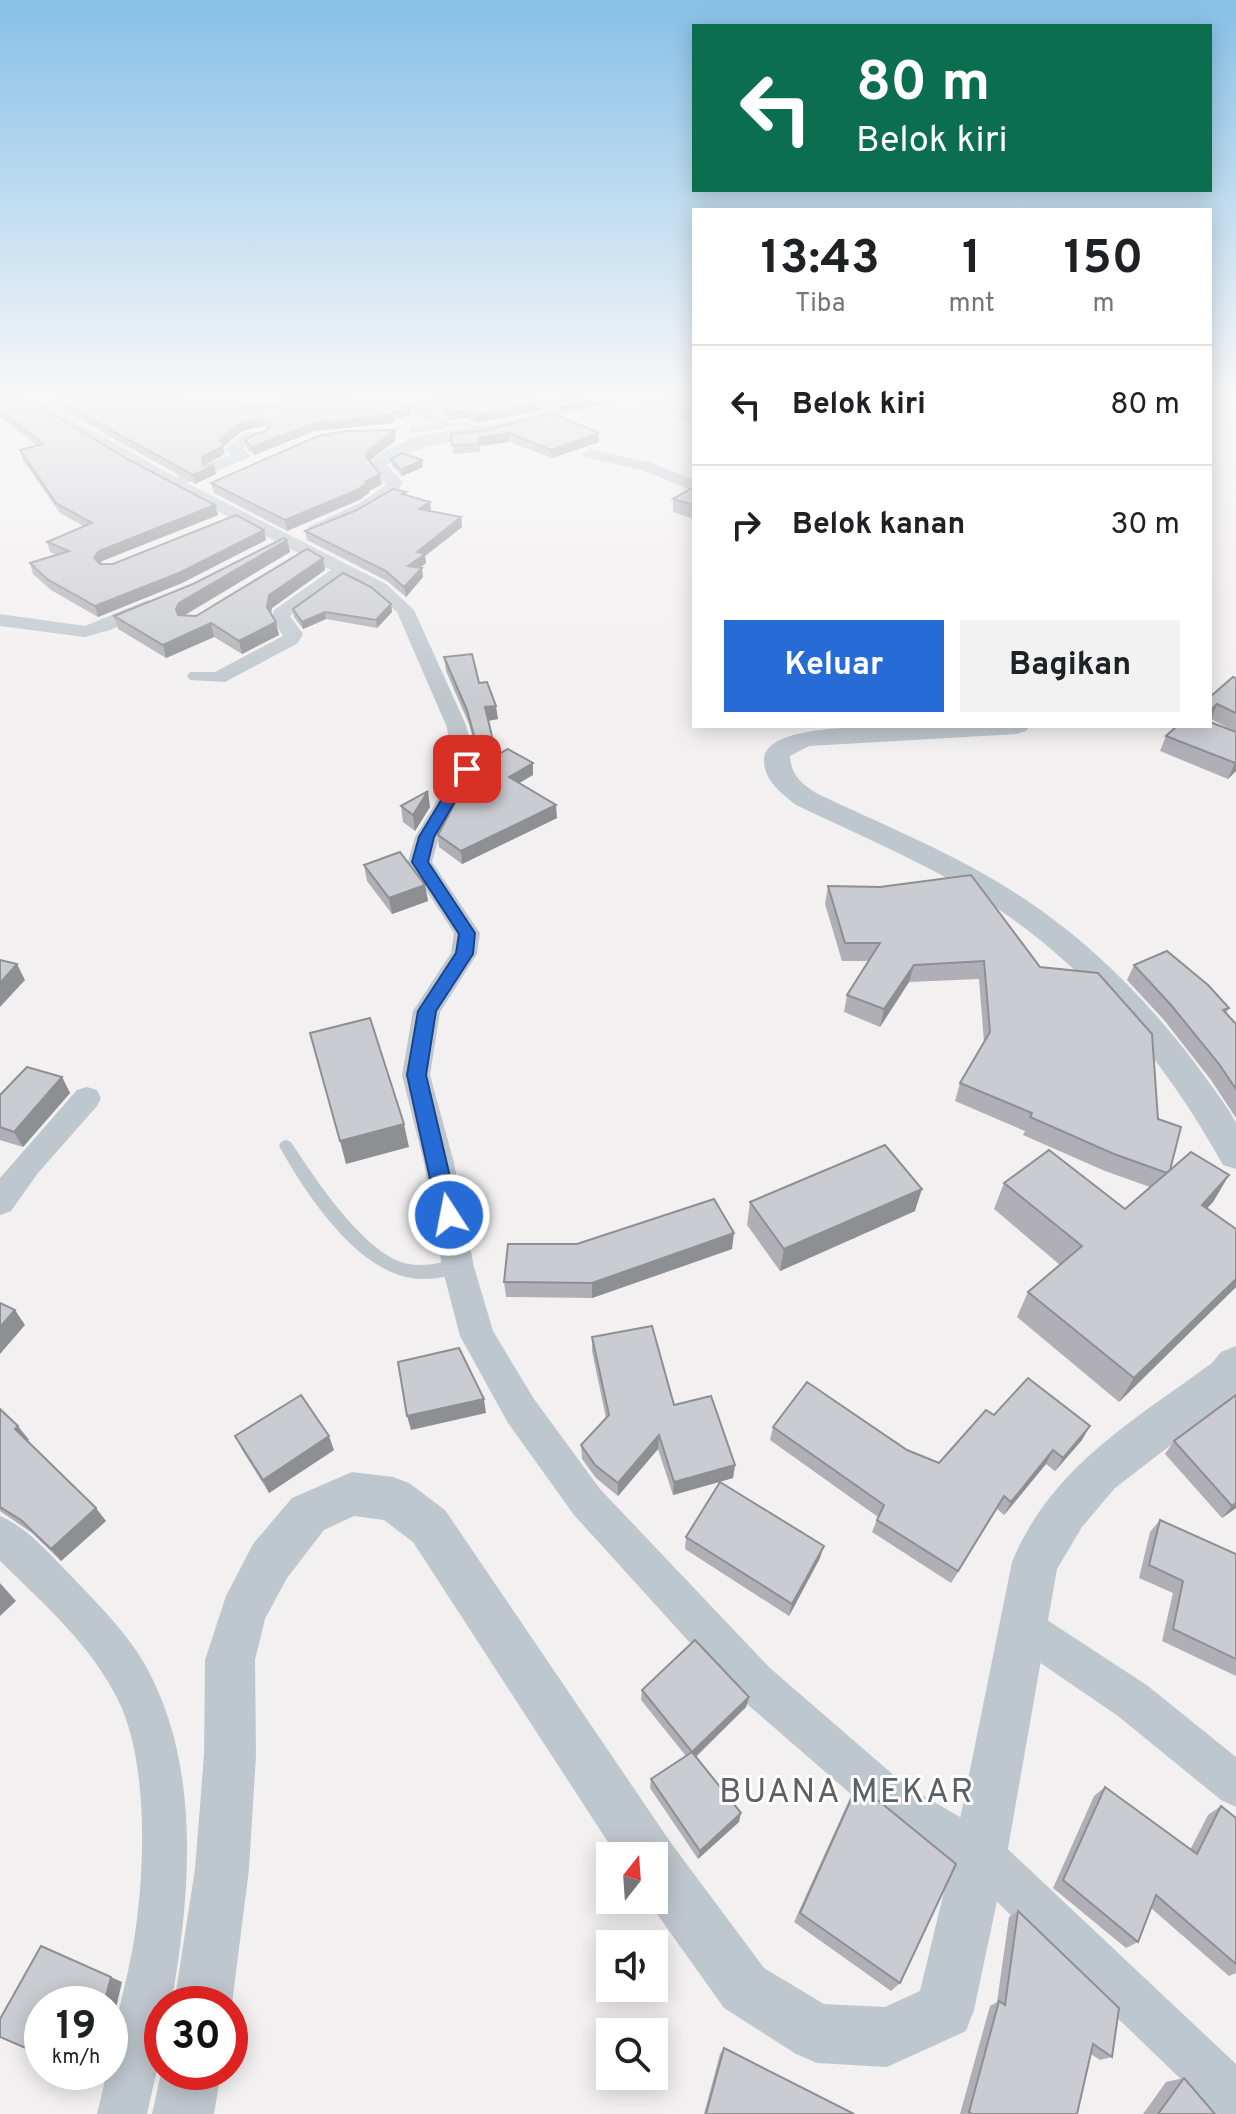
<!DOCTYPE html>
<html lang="id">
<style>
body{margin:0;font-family:Overpass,sans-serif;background:#f2f2f2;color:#202124;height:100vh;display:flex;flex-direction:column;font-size:30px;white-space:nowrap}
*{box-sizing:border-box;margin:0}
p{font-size:26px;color:#757577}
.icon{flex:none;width:44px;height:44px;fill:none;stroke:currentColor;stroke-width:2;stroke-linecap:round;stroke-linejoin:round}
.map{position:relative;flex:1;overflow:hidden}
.panel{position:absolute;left:692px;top:208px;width:520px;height:520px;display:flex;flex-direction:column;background:#fff;border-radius:0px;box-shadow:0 4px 20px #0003}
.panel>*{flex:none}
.hud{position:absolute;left:692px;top:24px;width:520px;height:168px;border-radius:0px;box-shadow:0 4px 20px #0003;background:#0b6e4f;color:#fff;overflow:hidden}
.needle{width:52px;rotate:17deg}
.buttons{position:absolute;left:596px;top:1842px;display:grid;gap:16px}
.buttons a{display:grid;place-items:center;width:72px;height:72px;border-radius:0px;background:#fff;box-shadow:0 4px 20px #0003;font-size:40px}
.speed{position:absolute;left:24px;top:1986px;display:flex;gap:16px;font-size:40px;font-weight:700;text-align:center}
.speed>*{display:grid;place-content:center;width:104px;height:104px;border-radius:50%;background:#fff;box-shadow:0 4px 20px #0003;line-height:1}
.speed small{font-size:20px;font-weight:400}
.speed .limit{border:12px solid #d22;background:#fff;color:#111}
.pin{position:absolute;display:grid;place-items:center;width:68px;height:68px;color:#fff;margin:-34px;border-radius:16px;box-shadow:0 4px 12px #0006}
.me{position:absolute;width:88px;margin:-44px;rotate:349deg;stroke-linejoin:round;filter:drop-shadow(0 0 6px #0008)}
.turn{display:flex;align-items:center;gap:28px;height:168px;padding:0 32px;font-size:36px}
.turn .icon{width:104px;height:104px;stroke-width:2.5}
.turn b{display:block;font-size:56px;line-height:68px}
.eta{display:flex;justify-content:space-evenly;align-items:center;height:136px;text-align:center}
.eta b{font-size:48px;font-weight:700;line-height:56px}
.action{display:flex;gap:16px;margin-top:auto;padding:16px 32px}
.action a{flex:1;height:92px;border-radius:0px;background:#276bd6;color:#fff;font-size:32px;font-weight:700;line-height:92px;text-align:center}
.action a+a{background:#f2f2f2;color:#202124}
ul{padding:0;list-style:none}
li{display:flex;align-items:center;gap:24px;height:120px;padding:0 32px;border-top:2px solid #e0e0e0}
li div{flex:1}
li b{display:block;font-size:30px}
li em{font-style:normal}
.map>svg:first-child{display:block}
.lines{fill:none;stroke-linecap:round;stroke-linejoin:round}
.service{fill:#bfc7ce;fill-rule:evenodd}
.minor{fill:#bfc7ce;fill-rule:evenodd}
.tertiary{fill:#bfc7ce;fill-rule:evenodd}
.wall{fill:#afafb5}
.shaded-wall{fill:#8e8f93}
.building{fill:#cbccd2;stroke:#8e8f93;stroke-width:2}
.route{fill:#276bd6;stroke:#19468b;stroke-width:2}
.labels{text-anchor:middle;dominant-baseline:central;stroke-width:6;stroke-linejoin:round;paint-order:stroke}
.near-quarter-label{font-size:34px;letter-spacing:2px;fill:#5d6065;stroke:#fff}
</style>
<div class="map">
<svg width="1236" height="2114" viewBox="0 0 1236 2114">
<rect width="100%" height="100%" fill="#f2f0f0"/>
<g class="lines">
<g class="service">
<path d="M467,421l17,11v4h-6l-13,-11 -21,2 -4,-2z"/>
<path d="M286,1140l5,2c23,35 75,115 118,122 16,3 33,-2 49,-4l6,2 2,5 -2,5c-18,6 -44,10 -62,4 -52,-15 -98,-85 -123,-130l2,-4z"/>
</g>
<g class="minor">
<path d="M23,400h16l136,77 55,-22 -6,-5 19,-16 25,-4v6l-15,4 -11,9 9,6 -3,3 -61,25 199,101 28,26 52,115 12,44 -39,68 -7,25 48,71 -3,21 -37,58 -10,63 24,88 20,104 19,64 41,68 66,90 170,179 135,117 91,53 240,226v50h-19l-253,-244 -89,-55 -135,-117 -166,-183 -66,-92 -48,-87 -18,-69 -18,-104 -22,-88 11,-64 38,-58 3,-20 -46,-71 7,-25 41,-68 -10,-44 -49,-113 -23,-20 -30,-15 -54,39 13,18 -5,9 -73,39 -35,-2 -3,-4 3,-4h25l68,-36 -11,-18 2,-8 57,-40 -198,-103z"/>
<path d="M359,400c34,0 68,-3 92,25l-7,4 -34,4v-6l22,-4 -28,-15 -47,-2 -2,-3z"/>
<path d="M545,400h14l-3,14c-36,32 -118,15 -169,51l16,17c-5,18 -75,53 -93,49l-2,-4 52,-24 26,-18 -16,-21c39,-43 121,-31 172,-52z"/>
<path d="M590,449l62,14 42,17v11l-52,-21 -57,-13 -3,-3z"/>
<path d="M148,600l7,2 2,4 -2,4 -45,20 -25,7 -85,-11v-12l85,12z"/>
<path d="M87,1087l10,3 4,8 -4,8 -59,67 -27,38 -11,4v-37l77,-88z"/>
<path d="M0,1516c29,12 52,41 74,63 25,26 52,53 70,84 58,101 47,232 27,341h-9v44l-15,66h-50l10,-42h3c0,-37 18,-92 24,-132 11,-67 15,-178 -16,-240 -26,-54 -76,-98 -118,-139z"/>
<path d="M1021,1606l14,6 113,74 88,71v50l-15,-7 -103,-84 -111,-76 -6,-14 6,-14z"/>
</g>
<g class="tertiary">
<path d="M642,400h22l30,12v11l-50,-19z"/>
<path d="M891,726h139l-4,5 -9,3 -208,12 -19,10c1,19 11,27 26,37 69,33 143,62 207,105 84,55 151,131 207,214l6,11v46l-13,-4c-55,-99 -128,-190 -222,-254 -63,-43 -136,-73 -205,-106 -14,-11 -31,-24 -32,-43 -3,-38 101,-34 127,-36z"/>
<path d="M1236,1346v49l-121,93 -33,39 -25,42 -50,285 -33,156 -8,21 -79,36 -70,-4 -21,-9 -72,-46 -77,-108h7v-44h-37l-204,-314 -29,-22 -30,-4 -30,14 -37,48 -22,41 -10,41 1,95 -7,114 -17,135 -2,5v-5h-56l21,-135 9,-114 1,-95 21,-64 27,-52 39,-46 60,-26 41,5 16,6 36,27 226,333 93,125 60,36 61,3 35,-16 33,-137 59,-292c39,-95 121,-141 200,-199l9,-11z"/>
<path d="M162,2069v3h59l-7,42h-62z"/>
</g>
</g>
<g class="wall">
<path d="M0,400l129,60 86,45 3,10 -116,46 -2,3h13l151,-34 2,10 -84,43 -84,34 -47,-27 -18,-16 -3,-11 27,-8 -7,-3 -3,-10 36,-16 -23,-13 -37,-53 -3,-10 17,-4 -37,-29z"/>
<path d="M44,400h158l-2,1 75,7 80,-8 55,15 -17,5 1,3 -79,8 -61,24 -7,-6 -2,-8 23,-12 -6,-3 -20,5 -19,16 2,7 -21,11 10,1 2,8 -21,10z"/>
<path d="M411,400h133l-4,10 -64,13 -9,-5 -16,2 -19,-14z"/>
<path d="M483,431l116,11 -47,16 -43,-16 -29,4v6l-27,2 -2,-20z"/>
<path d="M396,440l-26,20 12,24 -13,7v2l-10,7 -72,31 -73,-38 -3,-10z"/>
<path d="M391,459l32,8 -21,9 -10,-10z"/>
<path d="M694,487v32l-21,-7v-13z"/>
<path d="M406,492v4l24,6 1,9 30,6 1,10 -37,29 1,7 -6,5h2l1,9 -17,20 -19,-16 -80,-41 -2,-9z"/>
<path d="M287,540l3,12 -106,64h12l127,-58 2,12 -53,38 -1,6 8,21 -37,19 -28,-17 -48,21 -48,-29 -4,-13 79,-32z"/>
<path d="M391,604l1,8 -15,16 -51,-9 -23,10 -9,-12 -1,-8z"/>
<path d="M444,657l35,26 19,36 -10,2 7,36 38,18 -14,8 38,35 -95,46 -23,-17 -1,-12 42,-70 -11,-41 -23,-53z"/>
<path d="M1236,678v54l-25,-13 -1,1v-23z"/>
<path d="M1236,732v39l-8,8 -68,-28 6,-15z"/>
<path d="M401,806l29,1 -15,24 -12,-9z"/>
<path d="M364,865l61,20 3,16 -36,13 -25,-33z"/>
<path d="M828,886l212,81 118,152 12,51 59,5 -16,27 -6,6 29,21v58l-117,115 -102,-85 11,-25 32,-27 -66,-56 10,-26 121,26 25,-22 -45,-16 -82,-36 2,-4 -70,-30 5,-18 24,-41 -5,-63 -70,3 -29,45 -36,-15 3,-17 21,-34h-26l-17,-57z"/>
<path d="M1134,965l95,43 -3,6 10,10v94l-25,-38 -47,-60 -37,-40z"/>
<path d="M62,1077l8,16 -47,54 -23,-7v-45z"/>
<path d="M750,1202l165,9 -135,60 -33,-46z"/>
<path d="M577,1244l155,5 -140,49 -86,-1 -2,-15z"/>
<path d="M592,1337l82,68 61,60 -2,13 -60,17 -15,-46 -40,47 -22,-18 -14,-19 -1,-14 25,-27 -14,-67z"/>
<path d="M1236,1395v113l-14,10 -57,-64 9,-13z"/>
<path d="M0,1409l29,31 -2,1 79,80 -45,40 -29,-28 -32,-22z"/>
<path d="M994,1415l88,25 -27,31 -9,-7 -42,51 -7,-6 -46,74 -79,-51 6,-15 -108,-77 3,-13 134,23 32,13z"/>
<path d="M235,1436l99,14 -65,43 -27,-43z"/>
<path d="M1160,1520l76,34v122l-74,-35 11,-48 -34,-15 11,-46z"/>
<path d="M686,1537l134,21 -31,58 -104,-67z"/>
<path d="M642,1690l107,7 -3,10 -50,50 43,65 -41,37 -48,-71 1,-9 35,-23 -45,-56z"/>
<path d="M858,1784l42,199 -9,8 -97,-69 56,-124z"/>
<path d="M1105,1787l85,63 18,-35 13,-9 15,12v155l-7,3 -78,-68 -13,34 -12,6 -73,-60 41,-92z"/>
<path d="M1018,1911l94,146 -12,3 -9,-6 -14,60h-117l30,-108 7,-4 12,-85z"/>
<path d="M724,2048l130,66h-150l16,-60z"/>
<path d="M1184,2078l31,36h-72l23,-32z"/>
</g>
<g class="shaded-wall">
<path d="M540,400h4l-4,10 -64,13 -1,-8z"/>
<path d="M588,400h36l-66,14v-8z"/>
<path d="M409,407l1,8 -17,5 1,3 -79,8 -61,24 -2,-8 62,-24 78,-11z"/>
<path d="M466,410l1,8 -16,2 -1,-8z"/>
<path d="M261,418l1,8 -20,5 -19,16 2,7 -21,11 10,1 2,8 -21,10 -2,-9 9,-18 39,-34z"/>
<path d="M395,430l1,10 -28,22 -2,-6 1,-4z"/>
<path d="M509,433v9l-30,4v-8z"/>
<path d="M599,433v9l-47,16 -1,-8z"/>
<path d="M422,460l1,7 -21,9 -1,-6z"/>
<path d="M380,474l2,10 -13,7v2l-10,7 -72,31 -2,-11z"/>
<path d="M430,502l1,10 -12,-3z"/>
<path d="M215,505l3,10 -116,46 -5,7 -3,-10 5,-7z"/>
<path d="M461,517l1,10 -37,29 1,7 -17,13 -1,-10 9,-14z"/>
<path d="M264,530l2,10 -84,43 -84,34 -3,-11z"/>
<path d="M287,540l3,12 -108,64 -3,6 -3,-13 3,-6z"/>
<path d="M323,558l2,12 -53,38 -3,12 -2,-13 2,-12z"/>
<path d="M422,568l1,9 -17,20 -2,-10z"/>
<path d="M391,604l1,8 -15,16 -1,-8z"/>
<path d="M325,612l1,7 -23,10 -1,-7z"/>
<path d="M276,622l3,13 -37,19 -3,-13z"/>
<path d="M211,623l3,14 -48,21 -3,-13z"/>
<path d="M1217,704l-6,15 -1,1v-5l3,-7z"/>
<path d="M496,706l2,13 -12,2 -1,-14z"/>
<path d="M495,749l1,14 -15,5 -2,-14z"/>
<path d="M1236,762v9l-8,8 7,-16z"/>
<path d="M533,763v12l-24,14v-12z"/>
<path d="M428,791l2,16 -15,24 -2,-16z"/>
<path d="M556,805l1,13 -95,46 -1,-13z"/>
<path d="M425,885l3,16 -36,13 -3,-16z"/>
<path d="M17,964l8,16 -25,27v-24z"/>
<path d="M914,965l-5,17 -29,45 4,-18z"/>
<path d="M62,1077l8,16 -47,54 -9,-15z"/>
<path d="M404,1124l5,23 -63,17 -6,-23z"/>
<path d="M1229,1175l-16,27 -27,29 16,-26z"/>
<path d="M922,1189l-7,22 -135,60 4,-22z"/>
<path d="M734,1233l-2,16 -140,49v-15z"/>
<path d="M1236,1279v8l-117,115 15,-24z"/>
<path d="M15,1310l10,15 -25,29v-27z"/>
<path d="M484,1399l2,14 -75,17 -4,-14z"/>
<path d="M18,1426l11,14 -4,3 -10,-14z"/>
<path d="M1090,1426l-8,14 -27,31 8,-13z"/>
<path d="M659,1435l-1,14 -40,47v-13z"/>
<path d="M329,1436l5,14 -65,43 -6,-13z"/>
<path d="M1053,1450l-7,14 -42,51 7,-13z"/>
<path d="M735,1465l-2,13 -60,17 1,-13z"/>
<path d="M1004,1496l-7,13 -46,74 7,-12z"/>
<path d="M1236,1503v5l-14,10 10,-12z"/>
<path d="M96,1508l10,13 -45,40 -10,-12z"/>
<path d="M824,1546l-4,12 -31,58 3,-12z"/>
<path d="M0,1583l16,18 -16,15z"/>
<path d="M749,1697l-3,10 -56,55 2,-10z"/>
<path d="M741,1813l-2,9 -41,37 2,-8z"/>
<path d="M111,1977l11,5 -6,26 -6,12v-16h-6z"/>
</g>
<g class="building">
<path d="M0,400h29l100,60 86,45 -116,46 -5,7 6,6h13l123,-49 28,15 -85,43 -84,33 -48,-27 -17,-16 39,-12 -22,-9 45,-19 -36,-20 -36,-53 23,-6 -43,-34z"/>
<path d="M56,400h133h-1l87,8 6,-8h74l1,1 46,2 7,4 -17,5 1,3 -79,8 -62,24 -7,-6 8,-6 14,-4 4,-7 -10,-6 -20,5 -21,16 3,7 -21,11 1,8 11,1 -21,9z"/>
<path d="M433,400h107l-1,2 -64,13 -9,-5 -16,2z"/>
<path d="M559,400h29l-30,6z"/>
<path d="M551,413l48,20 -48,17 -42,-17 -30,5v6l-27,1 -1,-11 32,-3z"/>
<path d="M395,430l-28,22 -1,4 14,18 -15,8 2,1 -10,7 -72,30 -74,-37 107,-47 27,-5z"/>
<path d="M402,453l20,7 -21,10 -10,-11z"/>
<path d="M694,487v18l-21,-6z"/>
<path d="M393,489l13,3 -4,2 28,8 -11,7 42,8 -44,35 8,2 -17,12 14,2 -18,19 -18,-16 -81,-40 52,-21z"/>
<path d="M284,538l3,2 -108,63 -3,6 2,6 18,1 111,-67 16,9 -54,37 -2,12 9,15 -37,19 -28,-18 -48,22 -49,-29 79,-32z"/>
<path d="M343,573l28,14 20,17 -15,16 -51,-8 -23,10 -9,-13z"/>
<path d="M472,654l7,29 8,-1 9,24 -11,1 10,42 -16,5 -12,-44 -23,-53z"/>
<path d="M1233,677l3,1v35l-19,-9 -4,4h-3v-11z"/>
<path d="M1210,722l26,10v30l-1,1 -69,-27 11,-10h33z"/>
<path d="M508,749l25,14 -24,14 47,28 -95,46 -23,-16 35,-66z"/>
<path d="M428,791l-15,24 -12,-9z"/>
<path d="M400,852l25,33 -36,13 -25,-33z"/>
<path d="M971,875l69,92 58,6 54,61 6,85 23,8 -11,43 -3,3 -53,-19 -84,-37 2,-4 -72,-30 30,-51 -6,-71 -70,4 -30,44 -37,-14 33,-52h-35l-17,-57 52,1z"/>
<path d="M1167,951l41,34 21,23 -6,2 13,14v65l-17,-25 -48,-59 -37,-40z"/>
<path d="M0,960l17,4 -17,19z"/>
<path d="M370,1018l34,106 -64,17 -30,-108z"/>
<path d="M27,1067l35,10 -48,55 -14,-5v-32z"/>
<path d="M885,1145l37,44 -138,60 -34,-47z"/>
<path d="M1049,1150l76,59 66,-57 38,23 -27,30 34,24v50l-102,99 -106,-86 54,-46 -78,-63z"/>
<path d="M714,1199l20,34 -142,50 -88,-1 4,-38h69z"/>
<path d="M0,1303l15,7 -15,17z"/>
<path d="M652,1326l22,79 37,-9 24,69 -61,17 -15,-47 -41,48 -23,-18 -14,-20 28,-30 -17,-78z"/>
<path d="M459,1348l25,51 -77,17 -9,-54z"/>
<path d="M1028,1378l62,48 -27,32 -10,-8 -42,52 -7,-6 -46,75 -81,-51 7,-15 -111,-78 34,-45 100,68 32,13 47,-53 8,5z"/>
<path d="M301,1395l28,41 -66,44 -28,-44z"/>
<path d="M1236,1395v108l-4,3 -58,-65z"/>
<path d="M0,1409l18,17 -3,3 81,79 -45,41 -30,-29 -21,-13z"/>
<path d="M720,1482l104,64 -32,58 -106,-67z"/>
<path d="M1160,1520l76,34v105l-63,-30 10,-48 -34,-16z"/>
<path d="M695,1640l54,57 -57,55 -50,-62z"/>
<path d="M692,1752l49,61 -41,38 -49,-72z"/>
<path d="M858,1784l98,80 -56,119 -100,-70z"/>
<path d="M1105,1787l92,67 24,-48 15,12v146l-80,-69 -18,47 -75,-62z"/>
<path d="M1018,1911l101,97 -7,49 -19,-13 -16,70h-105l-3,-2 30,-111 6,4z"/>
<path d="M41,1946l70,31 -7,27h-62v51l-42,-18v-18z"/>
<path d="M724,2048l130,66h-148z"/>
<path d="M1184,2078l31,36h-57z"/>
</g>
<linearGradient id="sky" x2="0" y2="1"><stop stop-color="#86c0e7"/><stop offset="0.57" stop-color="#f9f8f8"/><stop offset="1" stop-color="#f9f8f8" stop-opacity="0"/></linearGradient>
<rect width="1236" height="696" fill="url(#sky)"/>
<path class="route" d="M467,765l7,4 -40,68 -6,25 47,71 -2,21 -37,57 -10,64 33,140 -3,6 -7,2 -8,-2 -3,-6 -31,-140 11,-64 38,-58 3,-19 -47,-72 7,-25 41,-68z"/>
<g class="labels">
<g class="near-quarter-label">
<text x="847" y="1793">BUANA MEKAR</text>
</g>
</g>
</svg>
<div class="buttons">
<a><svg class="needle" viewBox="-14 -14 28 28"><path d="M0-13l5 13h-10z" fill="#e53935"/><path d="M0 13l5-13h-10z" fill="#757577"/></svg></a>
<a><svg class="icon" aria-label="sound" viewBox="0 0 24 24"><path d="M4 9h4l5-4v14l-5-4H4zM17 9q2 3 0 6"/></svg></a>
<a><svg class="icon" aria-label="search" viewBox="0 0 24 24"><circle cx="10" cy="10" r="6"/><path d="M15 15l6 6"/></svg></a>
</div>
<div class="speed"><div>19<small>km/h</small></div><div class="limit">30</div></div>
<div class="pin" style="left:467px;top:769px;background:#d93025"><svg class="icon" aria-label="arrive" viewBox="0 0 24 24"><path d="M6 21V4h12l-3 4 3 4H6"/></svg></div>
<svg class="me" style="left:449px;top:1215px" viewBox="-20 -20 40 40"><circle r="17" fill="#276bd6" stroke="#fff" stroke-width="3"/><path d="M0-11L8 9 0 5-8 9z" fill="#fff"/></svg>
<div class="hud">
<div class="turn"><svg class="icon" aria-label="left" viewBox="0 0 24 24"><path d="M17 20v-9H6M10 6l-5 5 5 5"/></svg><div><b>80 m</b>Belok kiri</div></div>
</div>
<section class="panel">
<div class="eta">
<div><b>13:43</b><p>Tiba</p></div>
<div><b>1</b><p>mnt</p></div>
<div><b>150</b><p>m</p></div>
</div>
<ul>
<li><svg class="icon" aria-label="left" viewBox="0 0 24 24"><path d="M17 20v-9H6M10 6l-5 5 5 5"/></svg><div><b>Belok kiri</b></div><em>80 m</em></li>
<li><svg class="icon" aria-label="right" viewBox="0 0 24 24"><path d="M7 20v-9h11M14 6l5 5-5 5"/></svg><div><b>Belok kanan</b></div><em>30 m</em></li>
</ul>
<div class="action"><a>Keluar</a><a>Bagikan</a></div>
</section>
</div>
